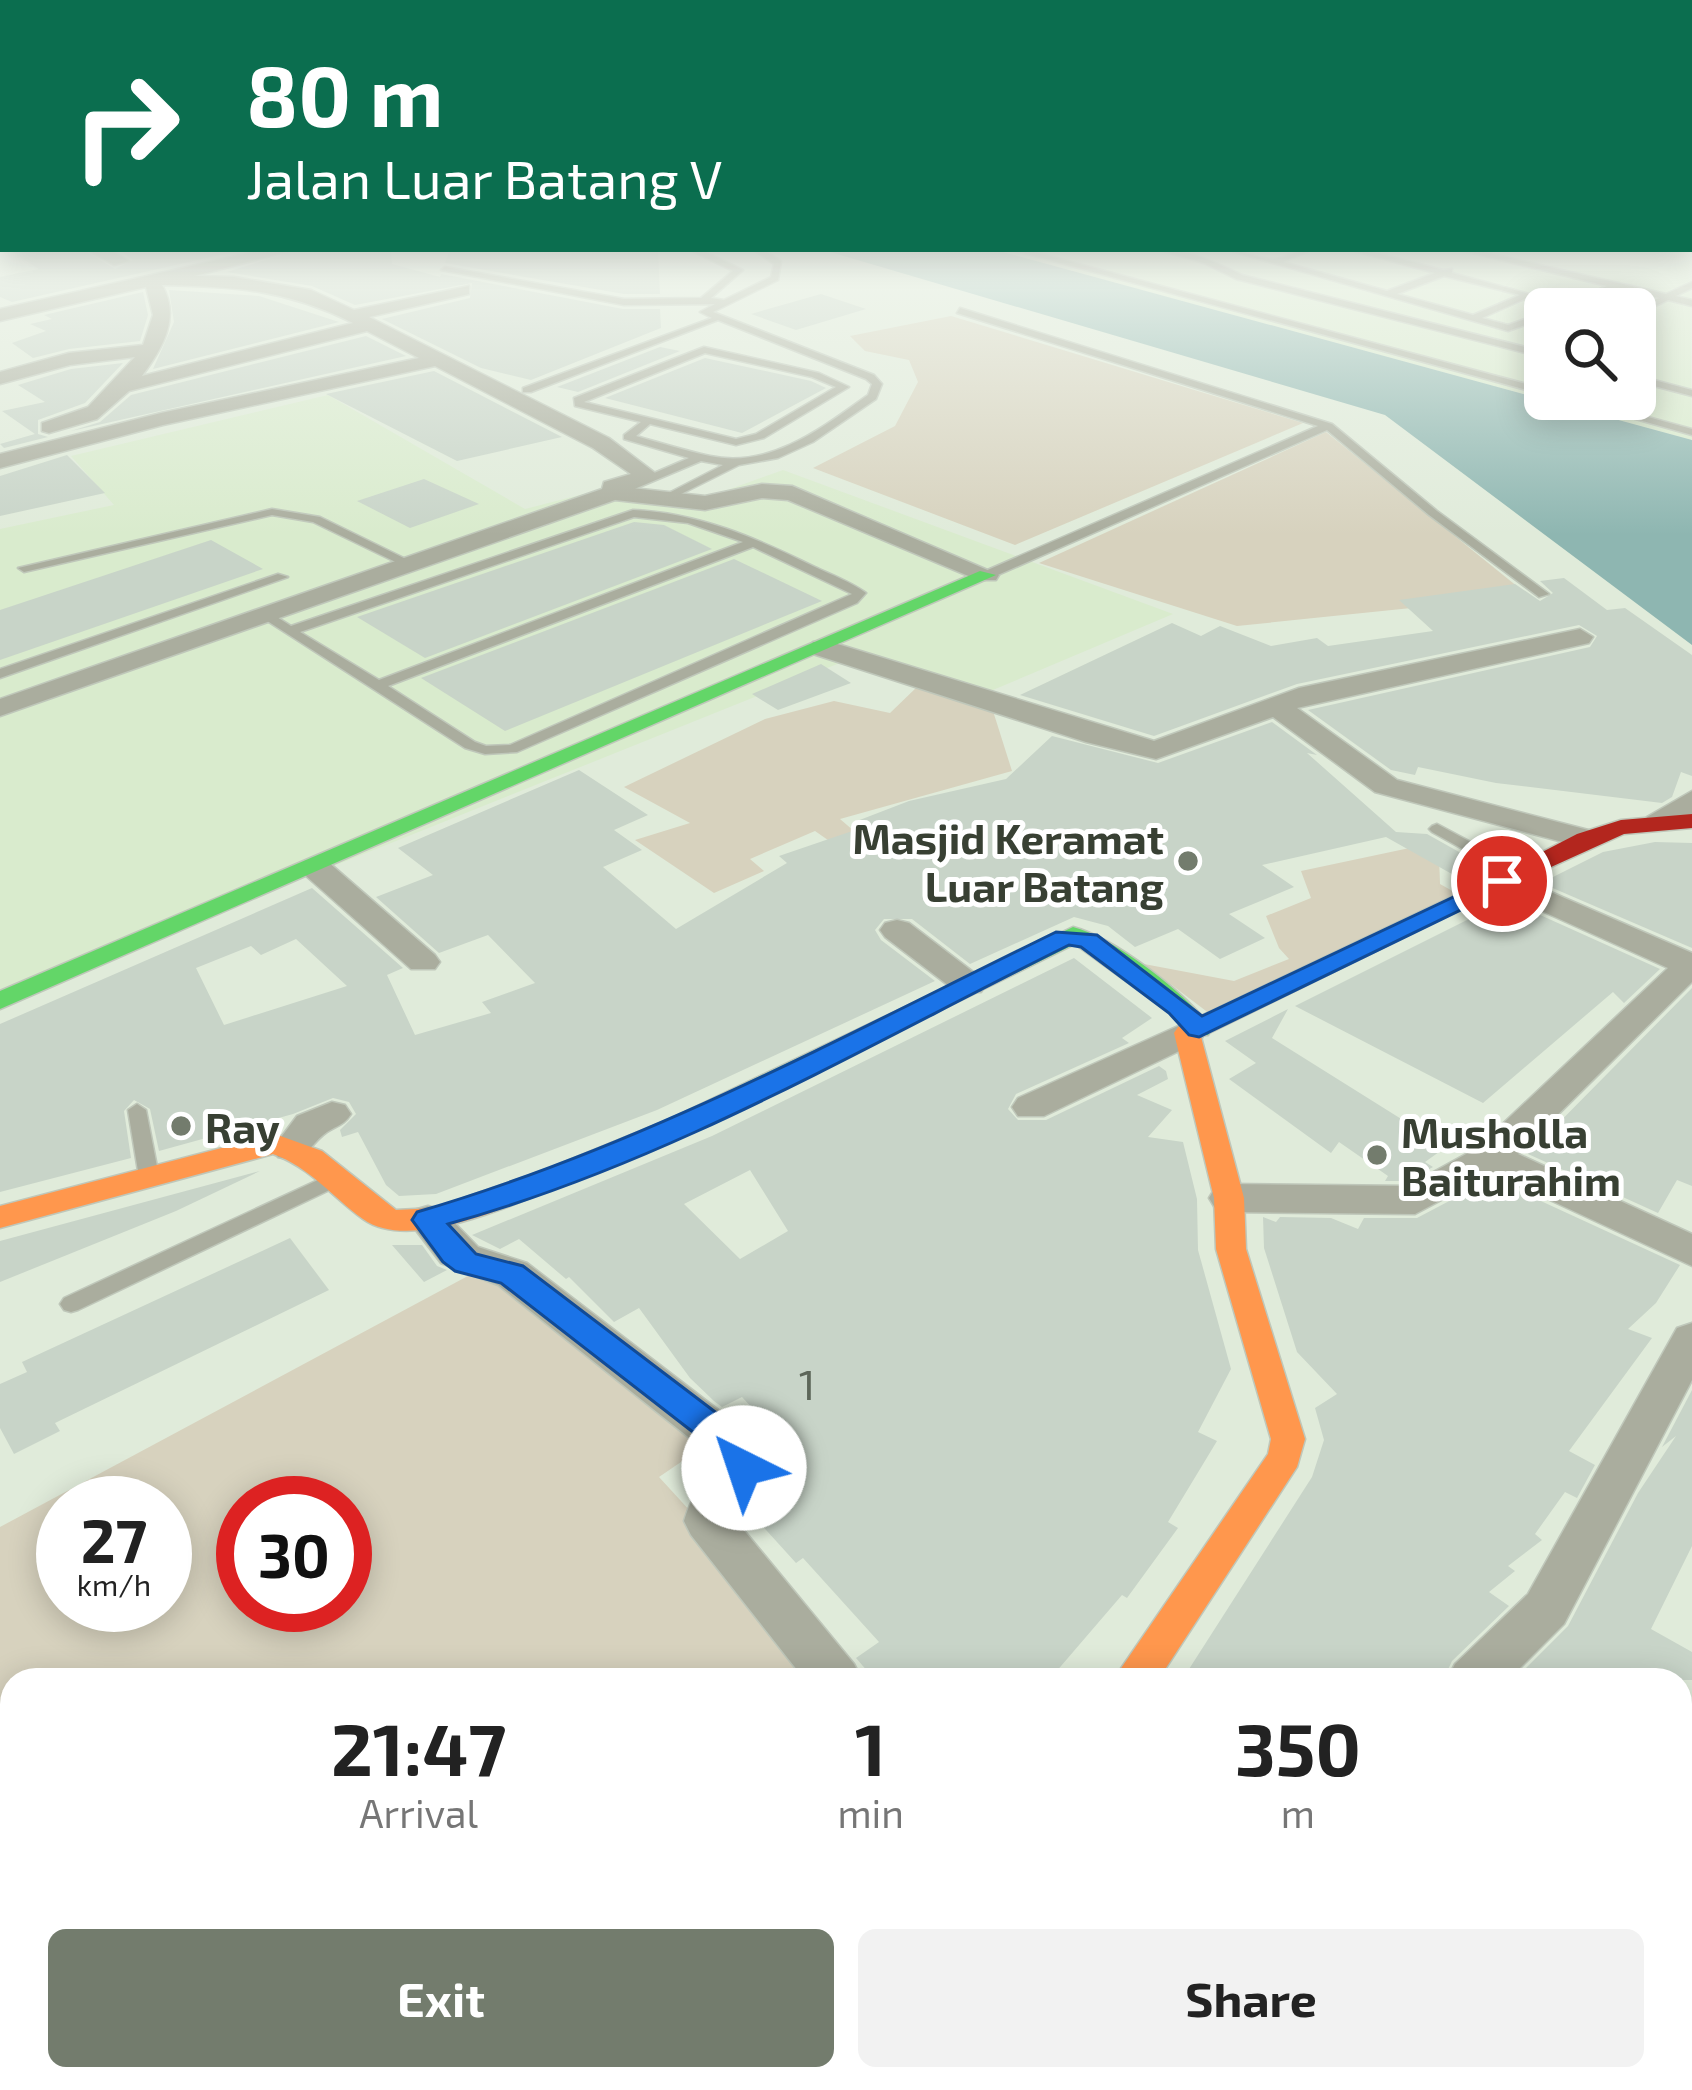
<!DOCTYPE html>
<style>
body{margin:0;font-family:"Exo 2",sans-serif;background:#f2f2f2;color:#222;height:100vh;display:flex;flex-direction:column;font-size:45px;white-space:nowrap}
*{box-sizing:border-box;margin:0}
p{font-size:39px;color:#767676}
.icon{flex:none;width:66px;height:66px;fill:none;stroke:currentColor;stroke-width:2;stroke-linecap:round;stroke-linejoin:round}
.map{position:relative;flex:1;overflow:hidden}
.panel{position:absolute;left:0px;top:1668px;width:1692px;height:423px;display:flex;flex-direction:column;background:#fff;border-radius:36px 36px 0 0;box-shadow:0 6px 30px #0003}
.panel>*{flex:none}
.guide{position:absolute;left:0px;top:0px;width:1692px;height:252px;box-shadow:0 6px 30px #0003;background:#0b6e4f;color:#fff;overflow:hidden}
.buttons{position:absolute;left:1524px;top:288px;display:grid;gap:24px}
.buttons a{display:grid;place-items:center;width:132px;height:132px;border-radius:18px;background:#fff;box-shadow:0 6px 30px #0003;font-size:60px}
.speed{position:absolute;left:36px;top:1476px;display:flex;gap:24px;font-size:60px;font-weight:700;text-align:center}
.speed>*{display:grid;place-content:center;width:156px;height:156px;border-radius:50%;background:#fff;box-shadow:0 6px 30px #0003;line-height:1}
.speed small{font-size:30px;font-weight:400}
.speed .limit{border:18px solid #d22;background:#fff;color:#111}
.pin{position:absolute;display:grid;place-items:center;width:102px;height:102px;color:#fff;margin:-51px;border:6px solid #fff;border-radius:50%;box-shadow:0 3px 12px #0007}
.me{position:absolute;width:132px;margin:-66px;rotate:319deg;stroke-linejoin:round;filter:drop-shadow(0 0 9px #0008)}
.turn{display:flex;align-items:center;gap:42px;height:252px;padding:0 48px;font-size:54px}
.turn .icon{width:156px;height:156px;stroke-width:2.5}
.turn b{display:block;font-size:84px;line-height:102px}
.eta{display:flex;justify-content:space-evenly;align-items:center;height:204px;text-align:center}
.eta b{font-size:72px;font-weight:700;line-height:84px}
.primary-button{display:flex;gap:24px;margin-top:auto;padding:24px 48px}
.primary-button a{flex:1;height:138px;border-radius:18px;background:#737c6d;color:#fff;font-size:48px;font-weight:700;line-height:138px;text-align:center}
.primary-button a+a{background:#f2f2f2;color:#222}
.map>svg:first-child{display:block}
.built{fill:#d9ebcd;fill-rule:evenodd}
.green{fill:#d7d2be;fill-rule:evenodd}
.water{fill:#8eb6b1}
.building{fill:#c8d4c8;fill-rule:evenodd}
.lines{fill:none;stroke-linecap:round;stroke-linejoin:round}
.lane-casing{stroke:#bfc7ba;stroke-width:3}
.street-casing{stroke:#bfc7ba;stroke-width:3}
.fast-casing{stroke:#bfc7ba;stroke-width:3}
.slow-casing{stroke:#bfc7ba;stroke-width:3}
.jam-casing{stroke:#bfc7ba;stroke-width:3}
.lane{fill:#aaad9e;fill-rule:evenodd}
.street{fill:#aaad9e;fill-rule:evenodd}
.fast{fill:#63d668;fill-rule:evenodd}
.slow{fill:#ff974d;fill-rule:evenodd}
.jam{fill:#b3261e;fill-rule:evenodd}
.route{fill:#1a73e8;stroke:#114b97;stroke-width:3}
.poi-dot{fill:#737c6d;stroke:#fff;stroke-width:4.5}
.labels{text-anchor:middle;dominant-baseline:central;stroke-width:10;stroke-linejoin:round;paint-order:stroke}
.poi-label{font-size:42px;font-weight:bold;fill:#384033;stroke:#fff;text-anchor:start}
.near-number-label{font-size:42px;fill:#5d6659}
</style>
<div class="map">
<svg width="1692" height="2090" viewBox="0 0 1692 2090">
<rect width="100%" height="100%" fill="#e0ebda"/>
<g class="built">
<path d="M1689,242l3,198 -700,-191h697zM1545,309h90v90h-90z"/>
<path d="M328,395l197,114 94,-24 78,16 86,-31 390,144 -192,81 -119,-41 -862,346v-471l114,-24 -43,-49z"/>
</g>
<g class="green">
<path d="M951,316l352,107 -288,122 -202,-77 82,-42 23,-44 -9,-22 -44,-9 -15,-15z"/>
<path d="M1326,432l203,164 -292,30 -198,-63z"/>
<path d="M918,686l75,25 19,60 -172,48 21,18 -23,10 -23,-16 -65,28 14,12 -50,22 -79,-53 55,-17 -66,-36 141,-68 69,-18 56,12z"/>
<path d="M1419,846l20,10 1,28 16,9 -242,124 -70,-53 90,17 55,-22 -10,-11 -13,-32 45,-18 -10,-27z"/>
<path d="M507,1255l218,177 -66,45 186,203h-833v235l-12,-23v-365zM63,1503h102v102h-102zM243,1503h102v102h-102z"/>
<path d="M98,2079h881l10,11h-885z"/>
</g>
<path class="water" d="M820,249h172l700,191v205l-307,-230z"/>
<g class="building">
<path d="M7,249h75l33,20 18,-9 -16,-11h129l-234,53 -12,-5v-20l39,-8z"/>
<path d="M301,249h90l1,15 48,13 1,-3 182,35h37l1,19 -130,52 -50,-12 -99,-49 88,-21 2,-15 -117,22 -43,-19 -85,-14z"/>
<path d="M450,249h208l2,45h-36l-179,-31z"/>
<path d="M169,290l90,6 80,26 -186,47 21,-47z"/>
<path d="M143,292l5,23 -8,26 -71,8 -36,9 -21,-15 34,-12 -16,-7 22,-5 -8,-4z"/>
<path d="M821,294l45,15 -70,21 -45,-16z"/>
<path d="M366,336l40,20 -335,75 29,-9 31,-27z"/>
<path d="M660,347l20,4 -102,41 -21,-5z"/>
<path d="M705,358l106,23 15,7 -84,45 -137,-35z"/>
<path d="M123,363l-38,40 -47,17v14l10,3 -44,11 -4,-4 35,-10 -33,-23 43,-9 -27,-17 53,-16z"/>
<path d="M434,371l128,66 -105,24 -131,-67z"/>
<path d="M67,455l38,38 -105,23v-40z"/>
<path d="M424,479l55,25 -69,24 -53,-27z"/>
<path d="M634,522l30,3 48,24 -287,109 -68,-41z"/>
<path d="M211,540l52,29 -263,91v-50z"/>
<path d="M734,559l88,42 -317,130 -84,-53z"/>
<path d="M1564,578l43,32 18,-2 67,47v121l-11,-4 -9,25 -10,6 -166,-20 -78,-16 -3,8 -24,-5 -83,-60 282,-63 7,-11 -18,-11 -282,59 -143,52 -134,-41 152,-72 29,13 19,-10 51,20 46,-8 11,8 105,-15 -34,-31 116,-16 25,17 13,-8 -13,-12z"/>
<path d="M821,664l30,19 -73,27 -26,-16z"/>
<path d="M1272,722l45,33 -10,-2 89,79 31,2 57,32 -25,12 -73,-41 -124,28 32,22 -65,27 36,24 -45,21 -42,-30 -43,18 -27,-21 -34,-9 -104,47 -58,-45h-28l-9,11 6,10 54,41 -278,129 -221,84 -37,2 -13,-11 -28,-53 -16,5 -2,-7 16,-16 -7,-12 -16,-4 -40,16 -134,37 -9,-42 -16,-9 -10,11 7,47 -131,34v-168l312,-136 91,80 -16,7 28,60 76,-22 -9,-11 53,-19 -47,-48 -49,18 -63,-56 57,-22 -35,-27 181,-78 69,45 -34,15 28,20 -39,17 73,62 111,-66 -8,-7 85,-29 -7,-6 52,-20 97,-22 46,-43 106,27zM296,939l51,47 -123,39 -28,-57 55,-22 10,9z"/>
<path d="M1655,842l37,1v105l-151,-65 62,-31z"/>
<path d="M1507,900l153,69 -36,34 -11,-11 -130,111 -188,-97z"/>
<path d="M1074,958l78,60 -30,20 7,5 -113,51 -8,15 10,11h28l113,-54 7,5 2,8 -31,16 35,15 -24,27 35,5 14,57 1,51 33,119 -33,63 19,9 -49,81 10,6 -51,70 -5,-3 -73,85h-174l-19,-22 23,-16 -76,-84 -7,5 -49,-54 14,-14 10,-25 25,-15 -54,-58 -20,10 -8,-6 -24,-23 -51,-70 -25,14 -45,-45 -3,2 -47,-40 -19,10 -28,-14 240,-99zM750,1170l38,61 -48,28 -56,-55z"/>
<path d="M1692,988v198l-15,-6 -19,33 -130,-59z"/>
<path d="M1288,1009l-16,29 174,109 -21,15 8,5 -26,14h-22l3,-5 -49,-34 -8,11 -102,-74 27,-16 -31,-22z"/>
<path d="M260,1171l-84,40 -176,71v-41z"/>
<path d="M1504,1184l176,81 -24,38 -28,26 24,9 -83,113 26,14 -18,33 -12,-6 -30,42 7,6 -34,26 7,5 -26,21 20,14 -57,55 -9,19h-261l130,-203 12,-37 -9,-32 22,-14 -40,-42 -33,-104 -1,-31 13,5 4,-5 51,1 27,11 6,-11h53l53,-28 19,12z"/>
<path d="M290,1238l39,52 -274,133 5,8 -46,23 -14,-26v-44l27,-12 -5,-10z"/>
<path d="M392,1245h30l15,21 10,4 -23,12z"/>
<path d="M1692,1390v156l-41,83 41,23v28h-178l54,-54 70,-133 38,-57 -14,11z"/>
</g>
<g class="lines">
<g class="lane-casing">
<g id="lane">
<path d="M688,249h11l44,21 -32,28 13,2 47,-23 3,-13 -22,-15h10l19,12 -3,19 -65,32 161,63 8,9 -6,15 -63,43 -35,16 -39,7 -72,36 -4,-1v-4l60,-31 -22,-4 -69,29h-8v-4l65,-28 -65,-19v-4l17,-13 -66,-16 -1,-8 130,-51 115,26 30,14 -85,51 -28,7 -86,-21 -14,12c25,7 50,15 74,20 60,13 112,-28 158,-61l4,-11 -6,-5 -148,-59 -187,72h-8v-4l189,-70 -12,-6 15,-8 -91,1 -183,-35 4,-3 179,32 77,-1 32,-27zM705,353l107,24 24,10 -80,47 -20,5 -152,-37z"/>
<path d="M1009,249h14l522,140v6z"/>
<path d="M1156,249c31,0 59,13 86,26l303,77v6l-309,-79 -32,-16z"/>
<path d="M1224,249c17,0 34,11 50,10 13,-1 25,-10 39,-10l-30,13 104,29 48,-18 -88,-24h14l82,21 9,-1v4l81,22 -51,23 26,7 37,-13v6l-37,13zM1444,276l76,19 -47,20 -76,-21z"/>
<path d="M1456,249h15l195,45 26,-12v6l-16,8 16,4v6l-24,-6 -33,16v-7l24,-11 -42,-10 -50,21h-13l53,-23z"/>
<path d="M960,308l372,116 105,87 112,83 -10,3 -110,-82 -102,-85 -336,148h-8v-6l335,-146 -361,-113z"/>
<path d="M1635,375l57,15v6l-57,-15z"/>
<path d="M1565,399h17l110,30v6z"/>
<path d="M272,509l48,8 98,48 -10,3 -95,-46 -41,-7 -248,57 -6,-4z"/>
<path d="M633,510c66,3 123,28 182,57 17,8 36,15 51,26l-9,10 -340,149 -32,2 -20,-6 -207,-133 11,-3 22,14zM634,517l54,6 55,19 -364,138 -79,-48zM753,547l99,47 -342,151 -24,1 -11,-4 -87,-56z"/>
<path d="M278,574l10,3 -288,101v-9z"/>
<path d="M1437,824l86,46 2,3 -8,5 -6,-2 -79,-44 -3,-3 3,-3z"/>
<path d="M137,1104l9,6 13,67 -3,5h-14l-3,-5 -11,-67z"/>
<path d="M333,1173l7,2 3,5 -3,5 -262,125 -7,2 -7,-2 -4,-6 4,-6z"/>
</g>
</g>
<g class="street-casing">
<g id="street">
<path d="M86,249h22l21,12 -15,4z"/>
<path d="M267,249h30l-102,27 39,1 77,13 43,20 115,-24v8l-100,23 240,121 50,38 -27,12 73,8 57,-12 30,2 207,89 -3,5h-18l-190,-80 -26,-2 -57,12 -90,-10 -615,216v-17l602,-210 2,-7 27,-8 -38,-26 -158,-82 -272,59 -163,43v-14l161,-41 258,-55 -52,-27 -238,60 -32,28 -48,14 -7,-2v-8l46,-16 47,-50 -65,8 -70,19v-12l69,-19 74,-8 10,-30 -7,-28 -146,34v-12zM162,285c74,2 123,4 191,38l-211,53c20,-27 39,-58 20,-91z"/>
<path d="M1580,629l13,8 -4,6 -292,65 100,72 199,52 5,7 -5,7 -11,2 -210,-56 -102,-75 -117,42 -70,-17 -273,-88 -4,-6 4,-6h18l323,99 145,-53z"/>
<path d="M1692,791v23l-23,15h-22l-4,-6 4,-6z"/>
<path d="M316,858l11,3 108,94 5,7 -5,7h-24l-106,-94 -5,-7 5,-7z"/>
<path d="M1502,871l190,82v29l-174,172 174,80v32l-200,-93 -77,41 -186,-2 -14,-4 -6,-10 6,-10 14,-4 179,2 69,-38 191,-180 -177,-80 -5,-7 5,-7z"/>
<path d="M897,920l12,3 72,55 5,7 -5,7h-24l-72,-55 -5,-7 5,-7z"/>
<path d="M1187,1022l13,3 5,8 -5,8 -156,75h-26l-6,-9 6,-9z"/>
<path d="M332,1102l13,3 6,9c-7,11 -13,11 -24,18 -20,14 -20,33 -49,25l-5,-9 24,-32z"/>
<path d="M428,1206l14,4 36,37 49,16 224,172 16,33 -10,25 -24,24 121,147 8,16h-57l-114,-145 -7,-14c8,-25 15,-36 36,-51l-3,-10 -219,-175 -57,-22 -33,-43 6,-10z"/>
<path d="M1692,1323v57l-128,244 -56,56h-61l8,-16 73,-70 149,-266z"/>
<path d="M1680,1915l12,5v62l-12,-5z"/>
<path d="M947,2079h65l5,11h-66z"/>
<path d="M1075,2079h65l-4,11h-66z"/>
</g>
</g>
<g class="fast-casing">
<g id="fast">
<path d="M980,571l16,4 -996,434v-18z"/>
<path d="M1073,927c42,11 114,67 139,102l-4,6h-18l-20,-22 -95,-69 -387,190 -113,46h-20l-5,-7 5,-7 113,-46z"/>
</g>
</g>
<g class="slow-casing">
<g id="slow">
<path d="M1489,879l9,2 3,5 -3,5 -297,146 43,161 2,51 59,190 -8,28 -135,207 -5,6h-44l155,-226 3,-15 -55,-190 -2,-51 -40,-165 4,-6z"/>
<path d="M275,1134l47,17 74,59 39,-2 130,-45 10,3 5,7 -5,7c-52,19 -162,75 -212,39 -32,-23 -52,-51 -90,-65l-273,74v-22z"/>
</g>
</g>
<g class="jam-casing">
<path id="jam" d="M1692,814v14l-68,6 -126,57h-18l-3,-5 100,-52 44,-14z"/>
</g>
<use href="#lane" class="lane"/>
<use href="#street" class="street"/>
<use href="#fast" class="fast"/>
<use href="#slow" class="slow"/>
<use href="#jam" class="jam"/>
</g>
<linearGradient id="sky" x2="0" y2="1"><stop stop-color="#84b5d2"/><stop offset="0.45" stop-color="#f1f6ee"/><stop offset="1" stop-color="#f1f6ee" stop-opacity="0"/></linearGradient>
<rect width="1692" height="535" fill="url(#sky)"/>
<path class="route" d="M1502,874l8,2v10l-311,151 -10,-2 -20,-22 -88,-66 -12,-2c-202,100 -403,219 -621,279l28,30 47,12 208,158 17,15 14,29 -6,10 -12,4 -12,-4 -10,-21 -15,-14 -206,-160 -46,-12 -12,-9 -31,-42 5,-8c224,-65 430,-178 639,-280l41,3 105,81z"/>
<g class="poi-dot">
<circle cx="1188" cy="861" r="12"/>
<circle cx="181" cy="1126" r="12"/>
<circle cx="1377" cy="1155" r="12"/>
</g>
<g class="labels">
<g class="poi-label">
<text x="1164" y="837" text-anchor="end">Masjid Keramat<tspan x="1164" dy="48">Luar Batang</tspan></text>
<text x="205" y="1126">Ray</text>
<text x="1401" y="1131">Musholla<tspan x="1401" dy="48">Baiturahim</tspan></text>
</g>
<g class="near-number-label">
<text x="807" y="1383">1</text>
</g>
</g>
</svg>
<div class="buttons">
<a><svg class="icon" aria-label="search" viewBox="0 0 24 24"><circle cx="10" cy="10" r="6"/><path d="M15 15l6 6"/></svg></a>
</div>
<div class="speed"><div>27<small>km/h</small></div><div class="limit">30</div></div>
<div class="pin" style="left:1502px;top:881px;background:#d93025"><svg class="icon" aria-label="arrive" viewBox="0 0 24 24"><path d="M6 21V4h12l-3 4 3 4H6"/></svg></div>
<svg class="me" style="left:744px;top:1468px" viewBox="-20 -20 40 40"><circle r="19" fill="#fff"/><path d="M0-13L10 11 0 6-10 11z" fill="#1a73e8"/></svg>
<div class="guide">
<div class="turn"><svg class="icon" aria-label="right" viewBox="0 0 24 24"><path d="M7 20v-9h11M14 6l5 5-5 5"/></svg><div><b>80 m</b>Jalan Luar Batang V</div></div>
</div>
<section class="panel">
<div class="eta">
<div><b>21:47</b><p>Arrival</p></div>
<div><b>1</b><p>min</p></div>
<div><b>350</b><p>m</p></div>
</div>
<div class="primary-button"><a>Exit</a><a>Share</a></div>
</section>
</div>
